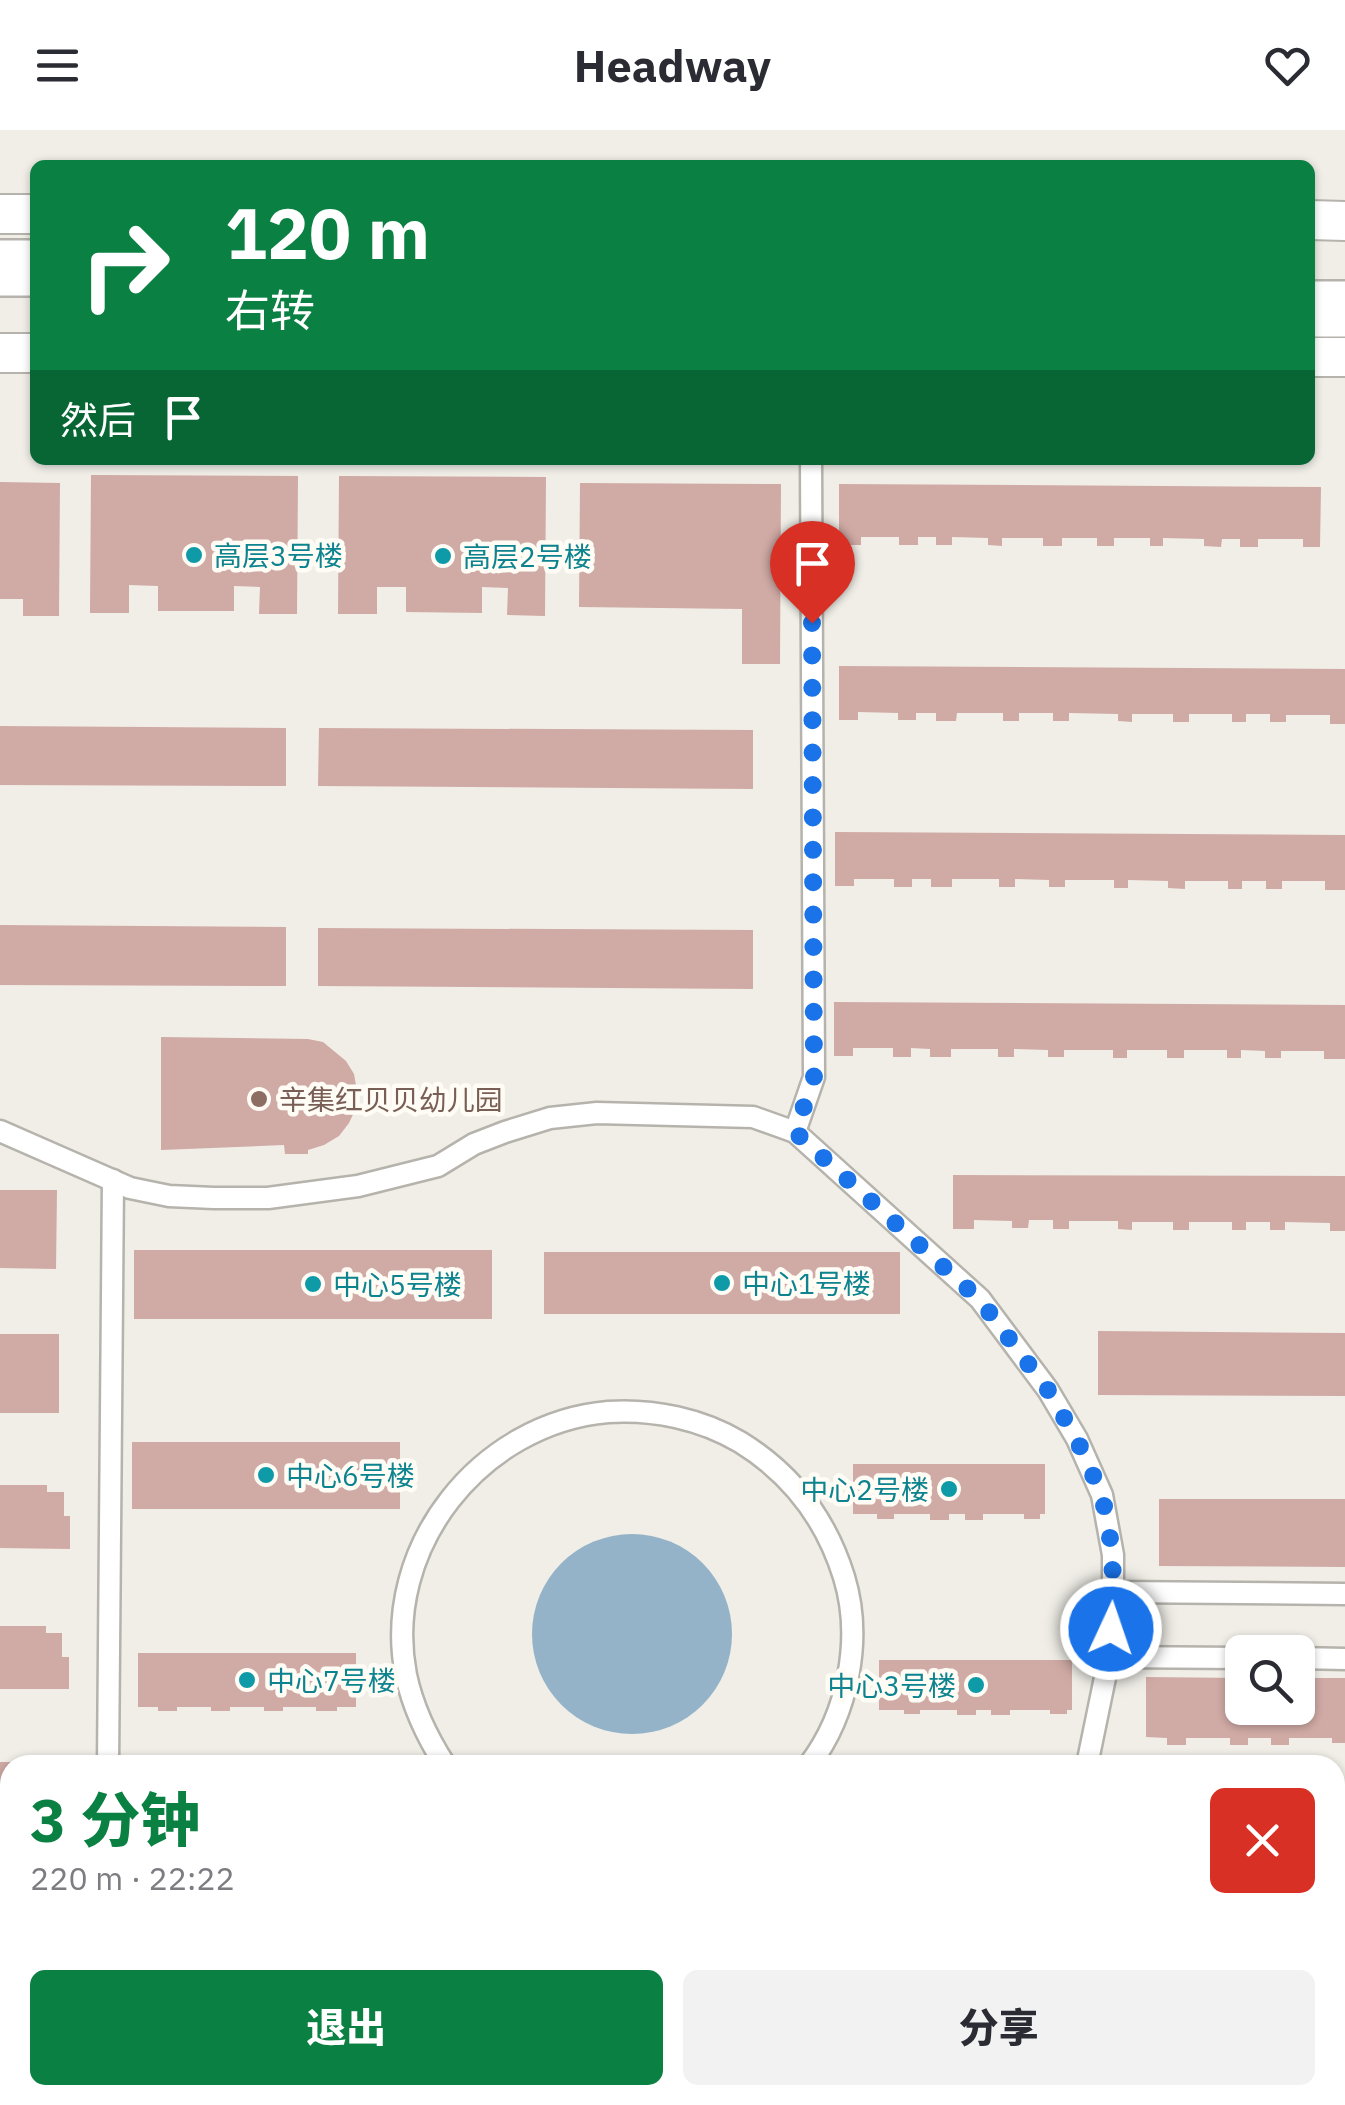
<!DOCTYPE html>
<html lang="zh">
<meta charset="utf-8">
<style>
body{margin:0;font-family:"IBM Plex Sans","Noto Sans SC",sans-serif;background:#f2f2f3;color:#2b2b33;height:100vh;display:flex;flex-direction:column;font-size:38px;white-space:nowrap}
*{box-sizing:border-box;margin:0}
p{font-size:32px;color:#7c7c81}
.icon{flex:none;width:55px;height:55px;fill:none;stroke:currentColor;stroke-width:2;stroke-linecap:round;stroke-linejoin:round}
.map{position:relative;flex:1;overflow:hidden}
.details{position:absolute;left:0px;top:1625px;width:1345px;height:350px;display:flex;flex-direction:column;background:#fff;border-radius:30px 30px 0 0;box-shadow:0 2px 8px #0004}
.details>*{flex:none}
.guide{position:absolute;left:30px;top:30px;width:1285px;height:305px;border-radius:15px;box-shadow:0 2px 8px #0004;background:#0b8043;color:#fff;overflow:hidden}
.controls{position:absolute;left:1225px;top:1505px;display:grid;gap:20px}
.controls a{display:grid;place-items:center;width:90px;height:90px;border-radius:15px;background:#fff;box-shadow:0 2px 8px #0004;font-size:50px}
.pin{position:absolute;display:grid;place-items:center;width:85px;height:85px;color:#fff;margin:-102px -42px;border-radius:50% 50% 50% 0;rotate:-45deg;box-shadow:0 0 10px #0007}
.pin .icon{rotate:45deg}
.me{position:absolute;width:110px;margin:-55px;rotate:3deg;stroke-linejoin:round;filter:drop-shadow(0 0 8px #0008)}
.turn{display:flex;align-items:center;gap:35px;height:210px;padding:0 30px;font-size:45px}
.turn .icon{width:130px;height:130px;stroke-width:2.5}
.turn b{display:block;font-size:70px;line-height:85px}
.then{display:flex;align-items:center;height:95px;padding:0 30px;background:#0003;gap:20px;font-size:38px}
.round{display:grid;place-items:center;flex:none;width:105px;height:105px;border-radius:15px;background:#f2f2f3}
.head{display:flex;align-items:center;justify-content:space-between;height:170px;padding:0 30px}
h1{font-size:60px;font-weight:800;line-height:75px;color:#0b8043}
.cta{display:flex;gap:20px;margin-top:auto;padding:20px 30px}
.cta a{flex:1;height:115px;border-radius:15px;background:#0b8043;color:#fff;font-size:40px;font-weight:800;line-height:115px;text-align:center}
.cta a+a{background:#f2f2f3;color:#2b2b33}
header{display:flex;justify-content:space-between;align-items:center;height:130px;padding:0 30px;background:#fff;font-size:45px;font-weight:800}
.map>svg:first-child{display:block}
.water{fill:#94b3c8}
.building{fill:#d0aaa5}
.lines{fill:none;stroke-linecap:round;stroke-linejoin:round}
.service-casing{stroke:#b5b3ac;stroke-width:25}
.minor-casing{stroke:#b5b3ac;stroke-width:42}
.secondary-casing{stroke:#b5b3ac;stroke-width:60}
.service{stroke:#fff;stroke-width:20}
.minor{stroke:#fff;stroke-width:38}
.secondary{stroke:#fff;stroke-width:55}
.route{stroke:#1a73e8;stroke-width:18;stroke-dasharray:0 32.4}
.culture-dot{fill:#0f9aa8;stroke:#fefcf5;stroke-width:4}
.education-dot{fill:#8d6e63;stroke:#fefcf5;stroke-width:4}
.labels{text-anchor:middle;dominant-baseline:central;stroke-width:9;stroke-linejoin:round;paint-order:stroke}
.culture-label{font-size:28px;fill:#0d838f;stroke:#fefcf5;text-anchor:start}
.education-label{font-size:28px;fill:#785e54;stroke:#fefcf5;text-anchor:start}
</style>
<header><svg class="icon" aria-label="menu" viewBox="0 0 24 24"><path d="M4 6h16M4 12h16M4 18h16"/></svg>Headway<svg class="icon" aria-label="heart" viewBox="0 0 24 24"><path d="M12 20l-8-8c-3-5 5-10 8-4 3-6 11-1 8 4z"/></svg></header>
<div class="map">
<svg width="1345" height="1975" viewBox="0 0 1345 1975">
<rect width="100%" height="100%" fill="#f0eee7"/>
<circle class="water" cx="632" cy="1504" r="100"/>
<g class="building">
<path d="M91,345l207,1 -1,138h-38l1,-27 -26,-1v25h-76v-25l-29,-1v28h-39z"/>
<path d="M339,346l207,1 -1,139 -38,-1 1,-27 -26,-1v26l-76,-1v-25h-29v27h-39z"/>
<path d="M0,352l60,1 -1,133h-36v-17h-23z"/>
<path d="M580,353l201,1 -1,180h-38v-55l-163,-2z"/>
<path d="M839,354l482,3 -1,60h-17v-8h-45v8h-18v-8h-18l-1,8 -17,-1v-7l-41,-1v8h-13v-8h-36v8h-17v-8h-35v8h-19v-8h-41v8l-14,-1v-7l-36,-1v8h-16v-8h-18v8h-19v-8h-38v8h-22z"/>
<path d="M839,536l506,3v55h-15v-9h-44v7h-16v-8h-24v8h-14v-8h-43v8h-16v-8h-41v8l-14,-1v-7l-49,-1v8h-16v-8h-34v8h-16v-8h-46l-1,8h-20v-8h-20v7h-18v-7l-40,-1v8h-19z"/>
<path d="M0,596l286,2v58l-286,-1z"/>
<path d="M319,598l434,2v59l-435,-3z"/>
<path d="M835,702l510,3v55h-20v-9h-43v8h-16v-8h-24v8h-14v-8h-43v8l-17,-1v-7l-40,-1v8h-14v-8h-49v7h-16v-7l-34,-1v8h-16v-8h-47v8h-21v-8h-19v8h-18v-8h-40v7h-19z"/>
<path d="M0,795l286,2v59l-286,-1z"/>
<path d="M318,798l435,2v59l-435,-3z"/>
<path d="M834,872l511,3v54h-21v-8h-43v7h-16v-7l-24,-1v8h-14v-8h-43v8h-17v-8h-40v8h-14v-8h-49v7h-16v-7l-34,-1v8h-16v-8h-47v8h-21v-8l-19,-1v9h-18v-9h-40v8h-19z"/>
<path d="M161,907l147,2 15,3 23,19 8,13 3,17 -1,17 -7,15 -10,13 -15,9 -16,5v4h-23l-1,-9 -123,5z"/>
<path d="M953,1045l392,1v55h-15v-8l-45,-1v8h-15v-8h-24v8h-14v-8h-43v8h-16v-8h-41v8l-14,-1v-8h-49v8h-16v-9h-24l-1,8h-16v-7l-38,-1v9h-21z"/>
<path d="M0,1060h57l-1,79 -56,-1z"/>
<rect x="134" y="1120" width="358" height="69"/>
<rect x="544" y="1122" width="356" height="62"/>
<path d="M1098,1201l247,2v63l-247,-1z"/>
<rect x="0" y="1204" width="59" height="79"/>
<rect x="132" y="1312" width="268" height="67"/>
<path d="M853,1334h192v50h-5v5h-16v-5h-41v6h-18v-6h-16v6h-19v-6h-36v5h-17v-5h-24z"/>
<path d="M0,1355h47v7h17v24h6v33l-70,-1z"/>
<path d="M1159,1369h186v68l-186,-1z"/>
<path d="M0,1496h46v7h16v24h7v32h-69z"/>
<path d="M138,1523h218v54h-19v4h-21v-4h-33v4h-19v-4h-34v4h-19v-4h-34v4h-19v-4h-20z"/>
<path d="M879,1530h193v50h-5v4h-17v-4h-40v5h-19v-5h-15v5h-19v-5h-37v4h-16v-4h-25z"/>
<path d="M1146,1547l96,1v30h56v-30h47v65h-13v-5h-43v7h-18v-7h-23v7h-18v-7h-44v7h-19v-7l-21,-1z"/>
<rect x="0" y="1632" width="10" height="63"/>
<rect x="1335" y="1721" width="10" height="58"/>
<rect x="0" y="1775" width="10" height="84"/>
<rect x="1335" y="1889" width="10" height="57"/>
<rect x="133" y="1965" width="282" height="10"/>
</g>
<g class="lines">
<g class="service-casing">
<g id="service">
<path d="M0,1001l130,57 39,8 45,2h54l90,-12 80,-20 36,-22 31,-12 45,-14 47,-5 156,4 42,15 185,167 68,91 29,49 25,56 11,60v46l-6,67 -20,97"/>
<path d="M795,1002l19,-55 -3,-617"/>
<path d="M1113,1462l232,2"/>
<path d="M1108,1527l134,1"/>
<path d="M1298,1528l47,1"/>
<path d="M108,1635l5,-585"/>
<path d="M445,1635c-18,-28 -32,-57 -39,-90 -25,-128 75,-252 202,-263 46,-3 93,7 132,30 52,32 86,77 104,135 19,62 4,137 -35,188"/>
<path d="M526,1965l19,10"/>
<path d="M25,1975l18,-10"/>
<path d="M735,1975l21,-10"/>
</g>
</g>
<g class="minor-casing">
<g id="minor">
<path d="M0,84h35"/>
<path d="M1310,90l35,1"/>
<path d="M0,223h35"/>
<path d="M1310,227h35"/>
</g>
</g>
<g class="secondary-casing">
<g id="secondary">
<path d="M0,138h35"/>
<path d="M1310,179h35"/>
</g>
</g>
<use href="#service" class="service"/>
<use href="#minor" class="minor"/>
<use href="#secondary" class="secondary"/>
</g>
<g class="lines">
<path class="route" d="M812,493l2,455 -19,54 185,168 68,90 29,50 25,55 11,59 -2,75"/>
</g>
<g class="culture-dot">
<circle cx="194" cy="425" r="10"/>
<circle cx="443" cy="426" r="10"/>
<circle cx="722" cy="1153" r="10"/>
<circle cx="313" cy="1154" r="10"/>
<circle cx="266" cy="1345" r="10"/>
<circle cx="949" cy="1359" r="10"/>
<circle cx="247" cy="1550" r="10"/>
<circle cx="976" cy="1555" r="10"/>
</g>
<circle class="education-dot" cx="259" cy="969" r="10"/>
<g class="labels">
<g class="culture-label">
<text x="214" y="425">高层3号楼</text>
<text x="463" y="426">高层2号楼</text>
<text x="742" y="1153">中心1号楼</text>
<text x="333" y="1154">中心5号楼</text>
<text x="286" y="1345">中心6号楼</text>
<text x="929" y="1359" text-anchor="end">中心2号楼</text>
<text x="267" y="1550">中心7号楼</text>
<text x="956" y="1555" text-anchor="end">中心3号楼</text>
</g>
<g class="education-label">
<text x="279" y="969">辛集红贝贝幼儿园</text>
</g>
</g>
</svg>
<div class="controls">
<a><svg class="icon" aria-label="search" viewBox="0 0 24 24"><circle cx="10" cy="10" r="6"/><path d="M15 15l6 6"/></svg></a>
</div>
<div class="pin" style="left:812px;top:493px;background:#d93025"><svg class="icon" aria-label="arrive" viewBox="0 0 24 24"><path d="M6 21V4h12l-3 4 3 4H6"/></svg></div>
<svg class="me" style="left:1111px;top:1499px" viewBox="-20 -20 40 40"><circle r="17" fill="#1a73e8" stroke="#fff" stroke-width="3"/><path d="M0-11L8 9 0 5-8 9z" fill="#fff"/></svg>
<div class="guide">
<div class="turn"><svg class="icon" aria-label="right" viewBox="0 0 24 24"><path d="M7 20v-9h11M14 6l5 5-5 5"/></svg><div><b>120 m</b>右转</div></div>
<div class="then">然后<svg class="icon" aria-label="arrive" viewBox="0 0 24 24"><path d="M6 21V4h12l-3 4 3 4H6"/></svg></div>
</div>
<section class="details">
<div class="head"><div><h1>3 分钟</h1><p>220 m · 22:22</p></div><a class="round" style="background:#d93025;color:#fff"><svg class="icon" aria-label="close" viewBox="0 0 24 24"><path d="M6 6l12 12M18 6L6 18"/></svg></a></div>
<div class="cta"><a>退出</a><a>分享</a></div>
</section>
</div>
